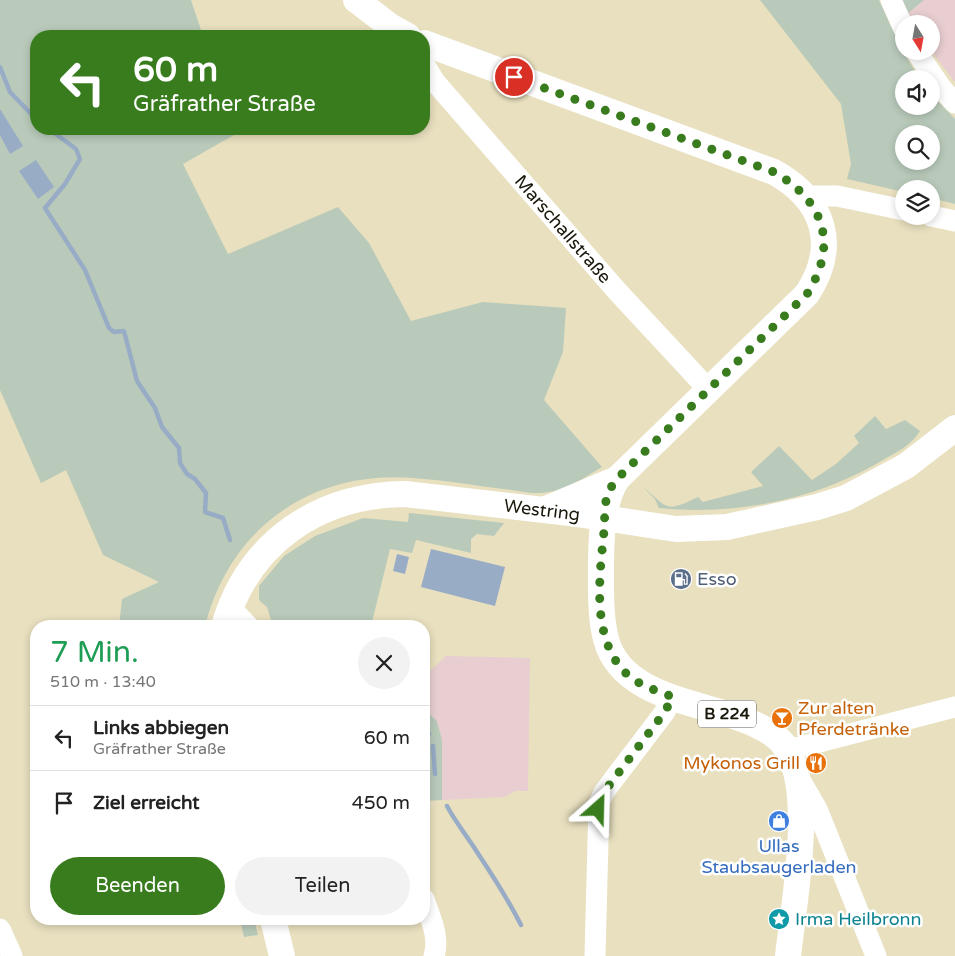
<!DOCTYPE html>
<html lang="de">
<meta charset="utf-8">
<style>
body{margin:0;font-family:"Varela Round",sans-serif;background:#f2f2f2;color:#222;height:100vh;display:flex;flex-direction:column;font-size:19px;white-space:nowrap}
*{box-sizing:border-box;margin:0}
p{font-size:16px;color:#767676}
.icon{flex:none;width:28px;height:28px;fill:none;stroke:currentColor;stroke-width:2;stroke-linecap:round;stroke-linejoin:round}
.map{position:relative;flex:1;overflow:hidden}
.panel{position:absolute;left:30px;top:620px;width:400px;height:305px;display:flex;flex-direction:column;background:#fff;border-radius:20px;box-shadow:0 2px 8px #0003}
.panel>*{flex:none}
.top-card{position:absolute;left:30px;top:30px;width:400px;height:105px;border-radius:20px;box-shadow:0 2px 8px #0003;background:#387c1e;color:#fff;overflow:hidden}
.needle{width:32px;rotate:169deg}
.fabs{position:absolute;left:895px;top:15px;display:grid;gap:10px}
.fabs a{display:grid;place-items:center;width:45px;height:45px;border-radius:50%;background:#fff;box-shadow:0 2px 8px #0003;font-size:25px}
.pin{position:absolute;display:grid;place-items:center;width:42px;height:42px;color:#fff;margin:-21px;border:2px solid #fff;border-radius:50%;box-shadow:0 1px 5px #0007}
.me{position:absolute;width:55px;margin:-28px;rotate:25deg;stroke-linejoin:round;filter:drop-shadow(0 0 4px #0008)}
.turn{display:flex;align-items:center;gap:18px;height:105px;padding:0 20px;font-size:22px}
.turn .icon{width:65px;height:65px;stroke-width:2.5}
.turn b{display:block;font-size:35px;line-height:42px}
.round{display:grid;place-items:center;flex:none;width:52px;height:52px;border-radius:26px;background:#f2f2f2}
.overview{display:flex;align-items:center;justify-content:space-between;height:85px;padding:0 20px}
h1{font-size:30px;font-weight:600;line-height:38px;color:#1e9e55}
.action{display:flex;gap:10px;margin-top:auto;padding:10px 20px}
.action a{flex:1;height:58px;border-radius:30px;background:#387c1e;color:#fff;font-size:20px;font-weight:600;line-height:58px;text-align:center}
.action a+a{background:#f2f2f2;color:#222}
ul{padding:0;list-style:none}
li{display:flex;align-items:center;gap:15px;height:65px;padding:0 20px;border-top:1px solid #e0e0e0}
li div{flex:1}
li b{display:block;font-size:19px}
li em{font-style:normal}
.map>svg:first-child{display:block}
.education{fill:#e8ced1}
.green{fill:#b9caba;fill-rule:evenodd}
.water{fill:#98acc6}
.lines{fill:none;stroke-linecap:round;stroke-linejoin:round}
.stream{stroke:#98acc6;stroke-width:4.5}
.minor{stroke:#fff;stroke-width:21}
.major{stroke:#fff;stroke-width:26}
.route{stroke:#387c1e;stroke-width:9;stroke-dasharray:0 16.2}
.labels{text-anchor:middle;dominant-baseline:central;stroke-width:5;stroke-linejoin:round;paint-order:stroke}
.shield{fill:#fff;stroke:#5f5d54;stroke-width:1}
.shield-label{font-size:16px;font-weight:bold;fill:#1a170b}
.street-label{font-size:18px;fill:#1a170b;stroke:#fff}
.service-label{font-size:18px;fill:#4e5e75;stroke:#fff;text-anchor:start}
.food-label{font-size:18px;fill:#c56008;stroke:#fff;text-anchor:start}
.shop-label{font-size:18px;fill:#366cbe;stroke:#fff}
.culture-label{font-size:18px;fill:#0d838f;stroke:#fff;text-anchor:start}
</style>
<div class="map">
<svg width="955" height="956" viewBox="0 0 955 956">
<rect width="100%" height="100%" fill="#e8e0bf"/>
<g class="education">
<path d="M924,0h31v82l-24,-31v-27h-19l-6,-9z"/>
<path d="M446,656l84,2 -2,133h-13l-10,6 -63,3v-60l-5,-19 -13,-12v-32z"/>
</g>
<g class="green">
<path d="M0,0h191l12,36h-167v93h196l2,6 -51,29 45,90 110,-47 31,36 42,78 72,-19 83,6 -3,44 -19,48 58,67c-20,12 -38,25 -62,26 -12,1 -25,-3 -37,-4 -30,-4 -60,-9 -90,-11 -102,-8 -183,50 -208,148h-86l3,-27 37,-17 -56,-27 -37,-85 -25,13 -41,-93z"/>
<path d="M760,0h119l23,50 18,29h-16v27h27v-12l24,25v85l-24,-6v-9h-27v3l-57,-13 4,-15 -10,-60zM904,134h27v27h-27z"/>
<path d="M901,0h23l-18,15z"/>
<path d="M875,416l11,13 19,-9 15,11c-8,13 -19,19 -32,26 -67,42 -151,59 -229,51l-4,-9 -13,-13c27,23 23,27 56,11l5,5 60,-16 -12,-14 28,-26 33,34 24,-16 23,-21 -5,-7z"/>
<path d="M409,513l95,10 -10,13 -17,-2 -6,5v14l-55,-13 -4,13 -22,-4 -19,77h-98l-6,-19 -8,-7v-14l25,-30 31,-20 48,-18 45,4z"/>
<path d="M424,709l13,12 5,19v60l-18,1z"/>
<path d="M240,919h14l4,16 -14,2z"/>
</g>
<g class="water">
<path d="M0,109l23,37 -13,8 -10,-19z"/>
<path d="M36,160l18,27 -16,12 -19,-28z"/>
<path d="M431,549l74,18 -10,39 -74,-19z"/>
<path d="M397,554l12,3 -4,17 -12,-3z"/>
</g>
<g class="lines">
<g class="stream">
<path d="M0,67l10,25 26,27"/>
<path d="M49,129l27,20 4,10 -15,25 -20,24 40,62 24,58 5,4 10,-1 13,50 18,27 7,19 17,21 1,15 7,11 8,5 11,14 -1,19 18,6 7,22"/>
<path d="M424,727l5,7"/>
<path d="M433,746l2,28"/>
<path d="M447,806c9,17 20,30 30,46 16,24 31,47 44,73"/>
</g>
<g class="minor">
<path d="M891,0l13,29"/>
<path d="M916,51l26,38 13,14"/>
<path d="M424,64l11,18 182,209 91,98"/>
<path d="M807,196h30l67,14"/>
<path d="M931,216l24,5"/>
<path d="M230,607l18,19"/>
<path d="M788,750l167,-43"/>
<path d="M799,778l18,31 59,147"/>
<path d="M424,899c6,19 16,37 10,57"/>
<path d="M0,929l12,27"/>
<path d="M595,956l4,-153 5,-11 60,-79 9,-16"/>
</g>
<g class="major">
<path d="M356,0l34,26 18,10"/>
<path d="M424,43l350,129c50,28 65,73 33,122l-190,185c-17,27 -16,69 -16,100 0,20 0,41 5,60 15,59 97,63 144,83 15,7 30,14 38,29 26,46 6,151 0,205"/>
<path d="M546,509l71,-30"/>
<path d="M224,626c25,-84 94,-131 181,-132l165,19 106,16 51,-2 90,-20 29,-9 60,-32 49,-38"/>
<path d="M273,919l9,37"/>
</g>
</g>
<g class="lines">
<path class="route" d="M514,77l260,95c50,29 65,72 33,122l-177,172c-8,8 -17,16 -22,27 -4,11 -3,26 -4,38 -4,41 -12,97 14,133 13,19 34,25 55,33l-9,16 -60,79 -6,17"/>
</g>
<defs>
<g id="fuel-disc" transform="scale(1.125)"><circle r="9.5" fill="#5c6f8a" stroke="#fff"/><path d="M-5.5-6h7V0h2V4h1.3V-2.5L3-4.5l.8-.8L6-3V5H2.5V1h-1V6h-7ZM-4.2-4.7v3.2H.2V-4.7Z" fill="#fff"/></g>
<g id="bar-disc" transform="scale(1.125)"><circle r="9.5" fill="#e8710a" stroke="#fff"/><path d="M-6-5H6L.8 .8V4.5H3.5V6h-7V4.5H-.8V.8Z" fill="#fff"/></g>
<g id="restaurant-disc" transform="scale(1.125)"><circle r="9.5" fill="#e8710a" stroke="#fff"/><path d="M-5-6h1v4h1v-4h1v4h1v-4h1v5L-1.5 .5V6h-2V.5L-5-1ZM5-6V6H3V1.5H1.5Q1.5-4 5-6Z" fill="#fff"/></g>
<g id="shop-disc" transform="scale(1.125)"><circle r="9.5" fill="#3f7fe0" stroke="#fff"/><path d="M-5-2.5h2.3a2.7 3.5 0 0 1 5.4 0H5L5.5 6h-11ZM-1.5-2.5h3a1.5 2.3 0 0 0-3 0Z" fill="#fff"/></g>
<g id="sight-disc" transform="scale(1.125)"><circle r="9.5" fill="#0f9aa8" stroke="#fff"/><path d="M0-6L1.8-2.2L6-1.7L2.9 1.2L3.7 5.4L0 3.3L-3.7 5.4L-2.9 1.2L-6-1.7L-1.8-2.2Z" fill="#fff"/></g>
</defs>
<g fill-rule="evenodd">
<use href="#fuel-disc" x="681" y="579"/>
<use href="#bar-disc" x="782" y="718"/>
<use href="#restaurant-disc" x="816" y="763"/>
<use href="#shop-disc" x="779" y="821"/>
<use href="#sight-disc" x="779" y="919"/>
</g>
<g class="labels">
<rect class="shield" x="698" y="700.5" width="58" height="27" rx="4"/>
<g class="shield-label">
<text x="727" y="714">B 224</text>
</g>
<g class="street-label">
<text transform="translate(563 229) rotate(49)">Marschallstraße</text>
<text transform="translate(542 510) rotate(7)">Westring</text>
</g>
<g class="service-label">
<text x="697" y="579">Esso</text>
</g>
<g class="food-label">
<text x="798" y="708">Zur alten<tspan x="798" dy="21">Pferdetränke</tspan></text>
<text x="800" y="763" text-anchor="end">Mykonos Grill</text>
</g>
<g class="shop-label">
<text x="779" y="846">Ullas<tspan x="779" dy="21">Staubsaugerladen</tspan></text>
</g>
<g class="culture-label">
<text x="795" y="919">Irma Heilbronn</text>
</g>
</g>
</svg>
<div class="fabs">
<a><svg class="needle" viewBox="-14 -14 28 28"><path d="M0-13l5 13h-10z" fill="#e53935"/><path d="M0 13l5-13h-10z" fill="#767676"/></svg></a>
<a><svg class="icon" aria-label="sound" viewBox="0 0 24 24"><path d="M4 9h4l5-4v14l-5-4H4zM17 9q2 3 0 6"/></svg></a>
<a><svg class="icon" aria-label="search" viewBox="0 0 24 24"><circle cx="10" cy="10" r="6"/><path d="M15 15l6 6"/></svg></a>
<a><svg class="icon" aria-label="layers" viewBox="0 0 24 24"><path d="M12 4l9 5-9 5-9-5zM3 14l9 5 9-5"/></svg></a>
</div>
<div class="pin" style="left:514px;top:77px;background:#d93025"><svg class="icon" aria-label="arrive" viewBox="0 0 24 24"><path d="M6 21V4h12l-3 4 3 4H6"/></svg></div>
<svg class="me" style="left:598px;top:809px" viewBox="-20 -20 40 40"><path d="M0-17L14 15 0 8-14 15z" fill="#387c1e" stroke="#fff" stroke-width="4"/></svg>
<div class="top-card">
<div class="turn"><svg class="icon" aria-label="left" viewBox="0 0 24 24"><path d="M17 20v-9H6M10 6l-5 5 5 5"/></svg><div><b>60 m</b>Gräfrather Straße</div></div>
</div>
<section class="panel">
<div class="overview"><div><h1>7 Min.</h1><p>510 m · 13:40</p></div><a class="round"><svg class="icon" aria-label="close" viewBox="0 0 24 24"><path d="M6 6l12 12M18 6L6 18"/></svg></a></div>
<ul>
<li><svg class="icon" aria-label="left" viewBox="0 0 24 24"><path d="M17 20v-9H6M10 6l-5 5 5 5"/></svg><div><b>Links abbiegen</b><p>Gräfrather Straße</p></div><em>60 m</em></li>
<li><svg class="icon" aria-label="arrive" viewBox="0 0 24 24"><path d="M6 21V4h12l-3 4 3 4H6"/></svg><div><b>Ziel erreicht</b></div><em>450 m</em></li>
</ul>
<div class="action"><a>Beenden</a><a>Teilen</a></div>
</section>
</div>
